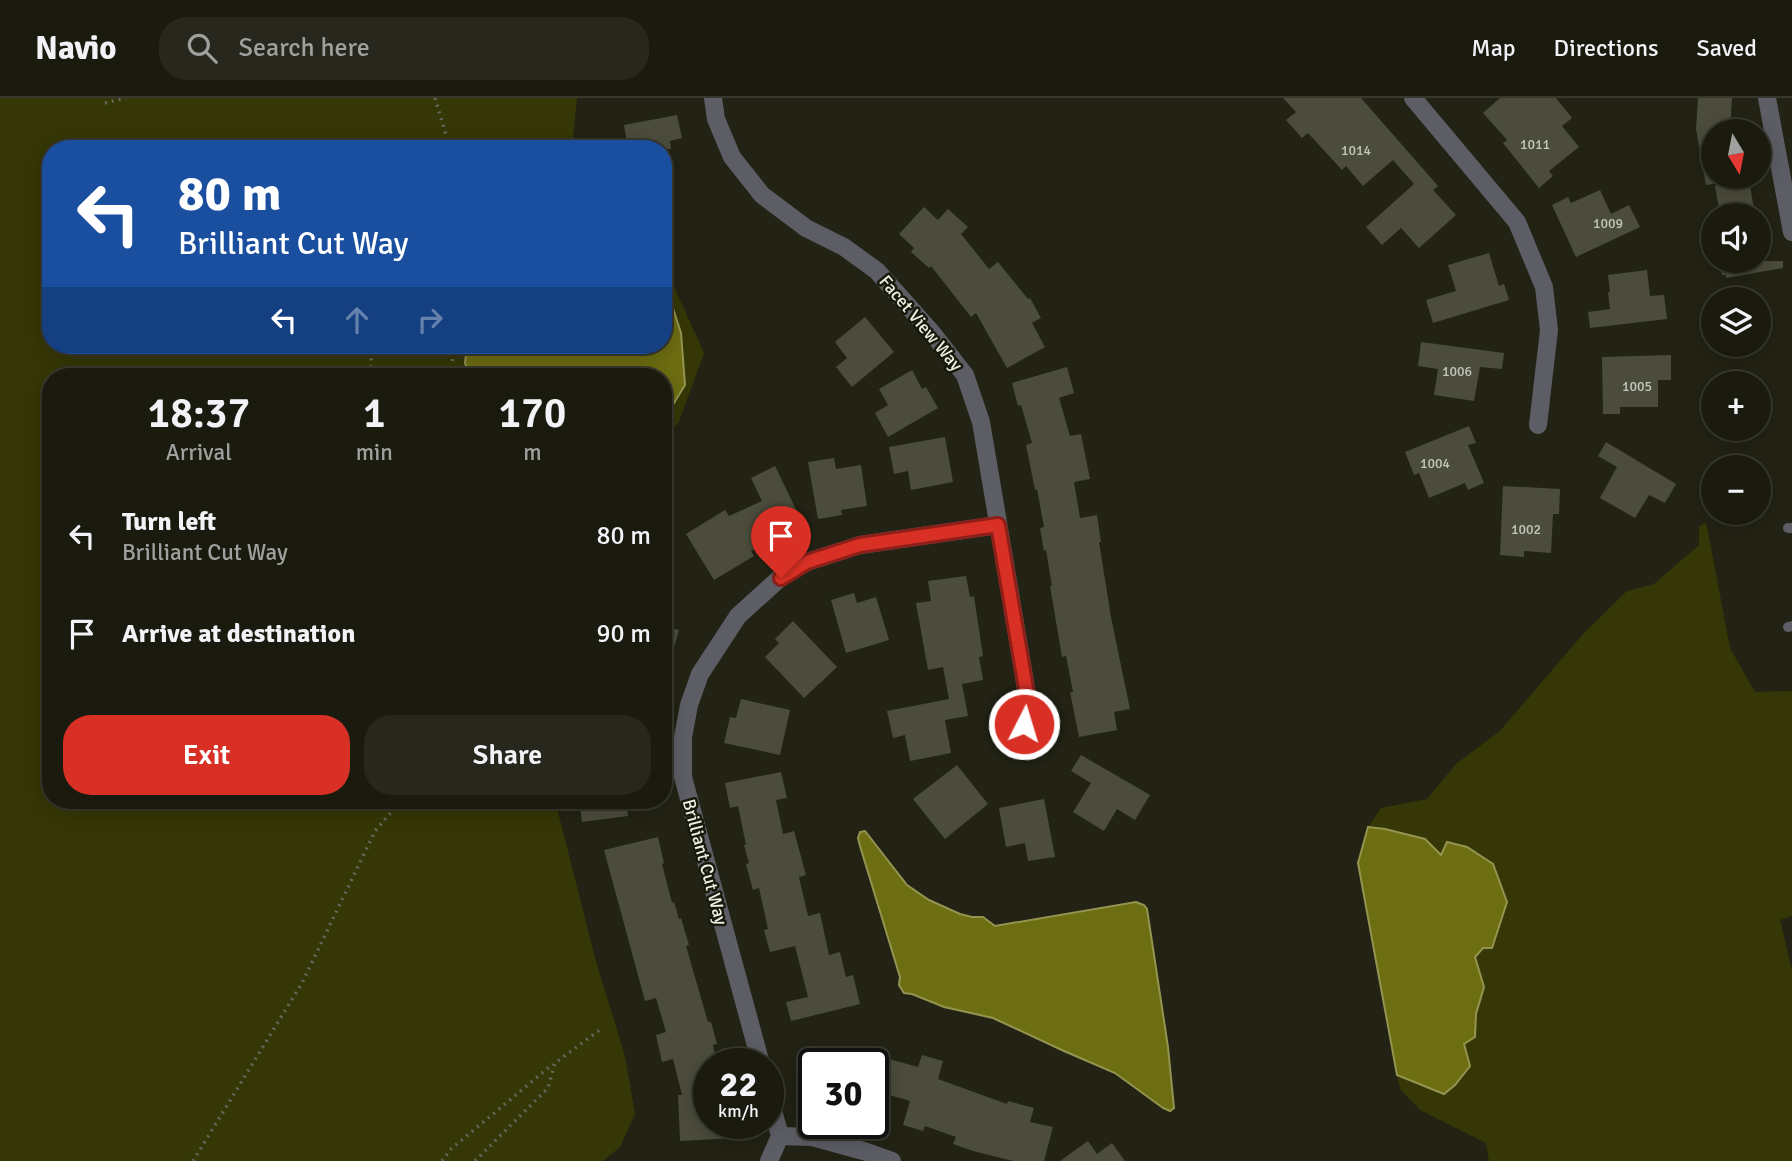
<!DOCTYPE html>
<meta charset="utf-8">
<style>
body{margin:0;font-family:Signika,sans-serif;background:#27271d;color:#f1f3f6;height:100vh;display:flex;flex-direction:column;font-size:26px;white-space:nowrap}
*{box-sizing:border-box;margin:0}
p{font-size:23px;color:#9fa19e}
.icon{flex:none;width:38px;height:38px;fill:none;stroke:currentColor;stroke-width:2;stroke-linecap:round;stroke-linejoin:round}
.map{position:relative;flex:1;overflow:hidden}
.details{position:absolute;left:42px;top:270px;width:630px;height:441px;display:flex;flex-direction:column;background:#1a1a0f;border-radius:28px;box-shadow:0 4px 18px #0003,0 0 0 2px #38382f}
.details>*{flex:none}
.banner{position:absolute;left:42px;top:42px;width:630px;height:214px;border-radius:28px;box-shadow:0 4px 18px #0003,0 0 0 2px #38382f;background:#1a4fa0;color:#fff;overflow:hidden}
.needle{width:46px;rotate:170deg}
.buttons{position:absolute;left:1701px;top:21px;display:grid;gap:14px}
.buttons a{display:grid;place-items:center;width:70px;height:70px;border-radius:50%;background:#1a1a0f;box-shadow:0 4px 18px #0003,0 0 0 2px #38382f;font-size:35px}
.speed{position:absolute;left:693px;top:950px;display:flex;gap:14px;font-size:35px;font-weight:700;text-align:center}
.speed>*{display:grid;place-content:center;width:91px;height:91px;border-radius:50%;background:#1a1a0f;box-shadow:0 4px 18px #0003,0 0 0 2px #38382f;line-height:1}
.speed small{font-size:18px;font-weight:400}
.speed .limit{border:4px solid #111;border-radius:10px;background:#fff;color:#111}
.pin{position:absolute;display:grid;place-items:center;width:60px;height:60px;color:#fff;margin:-72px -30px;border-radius:50% 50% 50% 0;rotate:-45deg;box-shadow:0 0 7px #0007}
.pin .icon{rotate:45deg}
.me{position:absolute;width:77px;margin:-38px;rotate:5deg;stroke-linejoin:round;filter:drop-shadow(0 0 5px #0008)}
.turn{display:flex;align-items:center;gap:24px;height:147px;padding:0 21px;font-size:32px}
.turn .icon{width:91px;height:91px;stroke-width:2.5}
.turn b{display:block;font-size:49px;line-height:60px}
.lanes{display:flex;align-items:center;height:66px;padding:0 21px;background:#0003;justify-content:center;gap:35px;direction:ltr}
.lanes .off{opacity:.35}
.eta{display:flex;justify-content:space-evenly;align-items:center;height:119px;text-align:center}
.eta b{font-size:42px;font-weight:600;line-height:49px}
.action{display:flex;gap:14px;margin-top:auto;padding:14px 21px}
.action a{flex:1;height:80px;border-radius:28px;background:#d93025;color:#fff;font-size:28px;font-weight:600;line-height:80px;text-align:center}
.action a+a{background:#27271d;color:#f1f3f6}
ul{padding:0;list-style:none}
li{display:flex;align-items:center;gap:21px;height:98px;padding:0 21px}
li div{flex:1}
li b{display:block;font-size:26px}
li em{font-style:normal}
header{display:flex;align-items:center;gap:42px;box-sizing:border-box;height:98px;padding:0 35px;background:#1a1a0f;border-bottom:2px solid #38382f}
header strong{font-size:33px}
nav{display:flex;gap:38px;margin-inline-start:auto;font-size:24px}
.search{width:490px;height:63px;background:#27271d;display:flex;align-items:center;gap:18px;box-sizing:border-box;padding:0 24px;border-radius:28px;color:#9fa19e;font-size:26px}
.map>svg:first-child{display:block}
.green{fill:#363706}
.water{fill:#6d6d12;stroke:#949451;stroke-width:2}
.building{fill:#4b4c3c}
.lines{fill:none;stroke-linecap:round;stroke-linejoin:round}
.path{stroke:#66675a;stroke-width:3.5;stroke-dasharray:2 5;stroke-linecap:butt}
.service{stroke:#5d5e65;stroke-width:10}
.minor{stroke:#5d5e65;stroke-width:18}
.route-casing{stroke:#8d1f18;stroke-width:18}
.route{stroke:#d93025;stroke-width:12}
.labels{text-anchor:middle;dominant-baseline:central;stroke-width:5;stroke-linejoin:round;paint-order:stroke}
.number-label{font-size:14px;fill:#c5c6bb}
.street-label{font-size:18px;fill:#eeefe5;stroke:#19190b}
</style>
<header>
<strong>Navio</strong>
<div class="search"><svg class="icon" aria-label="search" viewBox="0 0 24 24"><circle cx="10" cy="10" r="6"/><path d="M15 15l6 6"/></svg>Search here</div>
<nav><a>Map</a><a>Directions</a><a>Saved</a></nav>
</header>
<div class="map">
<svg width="1792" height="1063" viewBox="0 0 1792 1063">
<rect width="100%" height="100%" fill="#222314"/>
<g class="green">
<path d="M0,0h577l-5,51h-521v196h612v-83l41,91 -25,69 -16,15v-61h-612v424h504l40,158 30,98 10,58 -15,33 -17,14h-603z"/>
<path d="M1706,424l24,126 25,44 37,-1v225l-12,4 12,50v191h-303l-3,-18 -66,-33 -20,-21 -3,-14 21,10 46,-41 11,-7 1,-23 8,-27 -9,-30 8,-9 9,-1 15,-45 -14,-38 -26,-17 -20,-4 -6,12c-25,-13 -44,-24 -73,-28l13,-19 46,-9 29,-35 44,-33 83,-97 44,-43 27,-7 45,-39v-18z"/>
</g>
<g class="water">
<path d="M663,180l18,55 4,52 -22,36v-45h-193l-5,-13 2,-18h196z"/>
<path d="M1368,729l17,2 40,10 16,16 6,-13 20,5 26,17 14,38 -15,46h-9l-8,9 9,30 -8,27 -1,23 -11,7 6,22 -15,19 -11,9 -47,-19 -39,-212z"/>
<path d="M865,733l42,54 22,15 31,14 12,3h11l12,9 141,-24 8,3 3,4 21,138 6,61 -4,3 -7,-3 -48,-35 -51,-22 -71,-33 -49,-11 -32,-13 -8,-1 -5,-8 1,-8 -40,-131 -2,-8 2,-6z"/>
</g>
<g class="building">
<path d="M1283,0h78l77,88 -5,4 23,25 -37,33 -18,-20 -19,17 -16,-18 48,-43 -21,-24 -30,26 -17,-20 -4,4 -34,-37 -6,5 -16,-18 10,-8z"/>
<path d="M1500,0h56l16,20 -10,8 17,21 -30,24 4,5 -14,12 -36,-45 4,-3 -24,-27z"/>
<path d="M1698,0h34l-2,33h-17v53l-7,1 -10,-56z"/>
<path d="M677,17l5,23 -12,3 1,8h-43l-4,-24z"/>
<path d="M1749,82l6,35h-35l-5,-29z"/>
<path d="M1600,92l11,24 18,-9 11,22 -64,30 -24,-52 16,-8 3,6z"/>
<path d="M924,109l14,13 10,-11 20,18 -7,7 28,35 9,-7 30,37 2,-1 11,20 -9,5 13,24 -38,21 -31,-55 -5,4 -40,-51 -2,2 -18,-16 3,-4 -15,-14z"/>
<path d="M1489,155l10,33 5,-2 5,16 -76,23 -7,-23 30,-9 -8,-26z"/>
<path d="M1720,163h63v7l-57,10v-3h-4z"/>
<path d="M1647,172l3,26 14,-1 3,24 -77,9 -2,-16 22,-3 -2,-17h2l-2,-17z"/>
<path d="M865,219l29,35 -42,35 -16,-20 11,-9 -12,-16z"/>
<path d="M1421,244l83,11 -2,16 -22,-2 -6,34 -40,-6 4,-26 -20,-3z"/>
<path d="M1671,257v25h-13v27h-38v7h-17l-1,-57z"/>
<path d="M1067,269l7,26 -15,5 11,38 11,-2 9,45 -16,3 6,36 17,-3 4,27h-2l12,75 19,92 -16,3 3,18 -38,7 -9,-45h3l-7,-36 -4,1 -12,-71h2l-6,-36 -2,1 -4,-23 4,-1 -7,-38 -2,1 -9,-45 6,-2 -11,-38 -3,1 -6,-23z"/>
<path d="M912,272l10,19 4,-2 12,21 -50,29 -13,-24 13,-8 -9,-16z"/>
<path d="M1469,328l7,17 -8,2 16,38 -16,7 -3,-7 -36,15 -10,-25 -5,2 -9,-23z"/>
<path d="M945,339l8,45 -42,8 -3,-19 -14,3 -5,-27z"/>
<path d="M1606,344l70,42 -11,19 -16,-8 -14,23 -35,-20 17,-31 -19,-11z"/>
<path d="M834,360l2,11 25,-4 6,41 -26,4 1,5 -24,4 -10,-57z"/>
<path d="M775,368l30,62 -26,12 -1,-2 -27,13 3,5 -40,24 -28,-46 39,-24 4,6 33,-15 -11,-23z"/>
<path d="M1503,388l57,3 -1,25h-6l-2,39 -27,-2v6l-24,-2z"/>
<path d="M966,478l4,21 4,-1 9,60 -4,1 4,23 -21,4 6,32 -23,4 6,33 -41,8 -5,-26 -12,3 -6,-27 62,-12 -6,-32 -15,3 -12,-67 15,-2 -3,-20z"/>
<path d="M854,495l3,10 19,-6 13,43 -43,13 -15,-53z"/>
<path d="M793,523l44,46 -33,31 -39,-41 14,-14 -4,-4z"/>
<path d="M663,528l16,4 -12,42 -4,-1z"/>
<path d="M741,601l49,11 -10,45 -56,-12 6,-26 6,1z"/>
<path d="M1081,657l69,40 -15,25 -18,-11 -13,22 -31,-19 18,-29 -20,-12z"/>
<path d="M957,667l31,39 -43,35 -32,-40z"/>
<path d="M781,674l6,26 -11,2 7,34 11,-3 12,44 -7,2 9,39 12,-3 9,42 11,-3 6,25 7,-2 7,29 -69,17 -5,-19 22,-5 -13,-51 -25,6 -6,-22 4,-1 -9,-41 -6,2 -7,-26 3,-1 -5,-18h2l-8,-39 -8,2 -5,-25z"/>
<path d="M1044,701l11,58 -27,4 -3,-18 -19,4 -7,-39z"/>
<path d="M579,702h47l2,16 -46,6z"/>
<path d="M658,739l6,26 -2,1 10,39 2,-1 5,17 2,-1 8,27 -3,1 22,76h3l6,22 -4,1 4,19h-8v60h26l1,14 -56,3 -2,-46h4l-9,-36 -11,3 -6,-27 10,-3 -10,-34 -11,3 -41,-151z"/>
<rect x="818" y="951" width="27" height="15"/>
<path d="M922,957l21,6 -5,18 69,25 1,-3 26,7 -4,14 23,5 -9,34h-31l-40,-10 -20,-7 3,-7 -31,-11 -2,5 -20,-6 7,-24 -31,-9 10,-33 29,8z"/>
<path d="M1088,1043l9,13 15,-11 13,18h-65z"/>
</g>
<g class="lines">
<g class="path">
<path d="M435,0l11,37 1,14"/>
<path d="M105,5l21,-5"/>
<path d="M370,247l2,3 -2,28"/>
<path d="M452,247l1,31"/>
<path d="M193,1063l109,-178 73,-152 18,-21 3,-10"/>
<path d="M442,1063l9,-12 102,-85"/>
<path d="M475,1063l73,-73 7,-25 46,-34"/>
</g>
<g class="service">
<path d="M1788,430h4"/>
<path d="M1788,529l4,-1"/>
</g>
<g class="minor">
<path d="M713,0l3,21 16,38 30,38 44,33 38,19 33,24 56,63 32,41 16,47 48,284 -11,35"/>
<path d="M1413,0l104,124 27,65 5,43 -11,95"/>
<path d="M1767,0l25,134"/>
<path d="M761,966l-78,-287v-40l6,-32 11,-31 38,-58 43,-39 26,-15 53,-17 138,-20"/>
<path d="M768,994l12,44 -11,25"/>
<path d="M780,1038l32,1 55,15 25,9"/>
</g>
</g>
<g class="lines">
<g class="route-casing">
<path id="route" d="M781,480l26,-16 53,-17 138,-20 31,181 -5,18"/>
</g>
<use href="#route" class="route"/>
</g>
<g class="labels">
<g class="number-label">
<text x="1535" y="46">1011</text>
<text x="1356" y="52">1014</text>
<text x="1608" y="125">1009</text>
<text x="1457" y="273">1006</text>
<text x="1637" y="288">1005</text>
<text x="1435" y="365">1004</text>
<text x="1526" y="431">1002</text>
</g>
<g class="street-label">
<text transform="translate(921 225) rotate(50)">Facet View Way</text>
<text transform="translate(705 764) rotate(75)">Brilliant Cut Way</text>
</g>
</g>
</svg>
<div class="buttons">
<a><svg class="needle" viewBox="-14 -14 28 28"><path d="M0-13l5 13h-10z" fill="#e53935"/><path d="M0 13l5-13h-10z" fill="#9fa19e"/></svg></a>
<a><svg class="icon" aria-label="sound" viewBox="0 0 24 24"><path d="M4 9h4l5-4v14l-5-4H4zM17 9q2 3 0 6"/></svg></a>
<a><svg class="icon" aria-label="layers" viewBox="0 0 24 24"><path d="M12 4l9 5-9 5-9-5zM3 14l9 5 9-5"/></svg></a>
<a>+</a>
<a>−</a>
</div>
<div class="speed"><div>22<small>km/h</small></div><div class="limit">30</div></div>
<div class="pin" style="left:781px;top:480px;background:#d93025"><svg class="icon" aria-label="arrive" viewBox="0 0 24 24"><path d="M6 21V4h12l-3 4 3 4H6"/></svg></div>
<svg class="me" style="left:1024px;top:626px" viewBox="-20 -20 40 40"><circle r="17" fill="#d93025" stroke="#fff" stroke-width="3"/><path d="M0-11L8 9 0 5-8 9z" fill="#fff"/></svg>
<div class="banner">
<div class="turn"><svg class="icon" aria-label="left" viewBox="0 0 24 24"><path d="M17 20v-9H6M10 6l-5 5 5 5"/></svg><div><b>80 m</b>Brilliant Cut Way</div></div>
<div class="lanes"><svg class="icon" aria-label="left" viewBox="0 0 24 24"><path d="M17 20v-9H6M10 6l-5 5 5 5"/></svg><svg class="icon off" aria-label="ahead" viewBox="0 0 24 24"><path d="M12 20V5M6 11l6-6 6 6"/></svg><svg class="icon off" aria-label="right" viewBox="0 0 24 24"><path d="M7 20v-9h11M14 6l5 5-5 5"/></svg></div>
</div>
<section class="details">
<div class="eta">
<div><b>18:37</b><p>Arrival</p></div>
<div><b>1</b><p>min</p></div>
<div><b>170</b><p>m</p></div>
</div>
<ul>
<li><svg class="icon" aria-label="left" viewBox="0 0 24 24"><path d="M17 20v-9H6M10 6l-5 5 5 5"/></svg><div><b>Turn left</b><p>Brilliant Cut Way</p></div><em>80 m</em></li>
<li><svg class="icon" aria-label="arrive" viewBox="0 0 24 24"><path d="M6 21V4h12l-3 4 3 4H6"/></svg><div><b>Arrive at destination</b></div><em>90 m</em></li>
</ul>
<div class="action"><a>Exit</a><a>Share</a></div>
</section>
</div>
